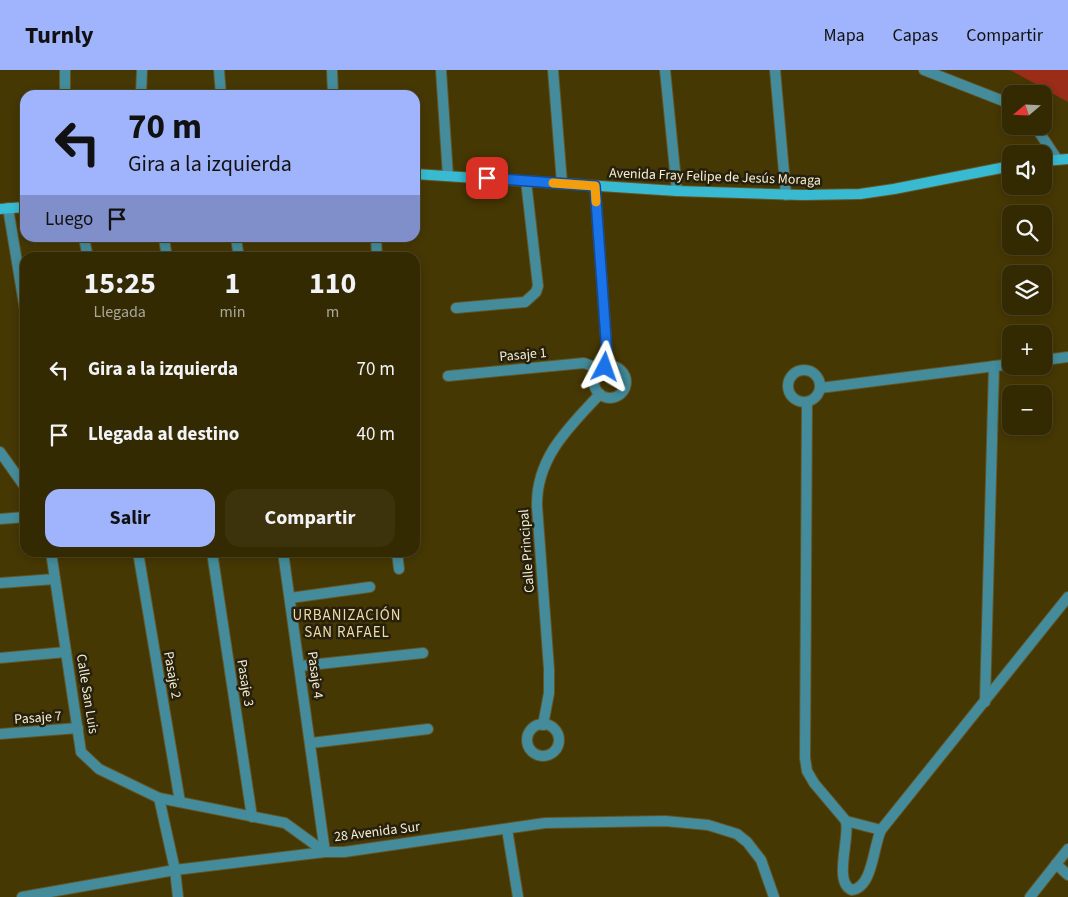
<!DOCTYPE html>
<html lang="es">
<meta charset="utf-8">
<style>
body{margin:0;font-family:"Source Sans 3",sans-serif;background:#3c320c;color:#f1f3f6;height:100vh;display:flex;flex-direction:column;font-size:19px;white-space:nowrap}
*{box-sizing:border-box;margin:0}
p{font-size:16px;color:#a9a799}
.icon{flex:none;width:28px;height:28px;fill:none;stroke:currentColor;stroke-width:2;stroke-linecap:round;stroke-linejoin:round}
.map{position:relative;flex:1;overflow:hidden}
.sheet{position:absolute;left:20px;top:182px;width:400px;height:305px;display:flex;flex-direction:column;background:#342a02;border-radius:15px;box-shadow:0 2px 8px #0003,0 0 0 1px #4e4624}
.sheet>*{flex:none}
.top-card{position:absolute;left:20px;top:20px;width:400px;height:152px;border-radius:15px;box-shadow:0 2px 8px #0003,0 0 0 1px #4e4624;background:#a0b3fd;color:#111;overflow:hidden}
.needle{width:32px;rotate:251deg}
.controls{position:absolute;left:1002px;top:15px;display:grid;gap:10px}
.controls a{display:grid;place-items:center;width:50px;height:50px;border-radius:10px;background:#342a02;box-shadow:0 2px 8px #0003,0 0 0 1px #4e4624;font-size:25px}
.pin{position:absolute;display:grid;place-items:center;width:42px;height:42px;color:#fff;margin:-21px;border-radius:10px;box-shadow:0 2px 8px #0006}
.me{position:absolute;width:55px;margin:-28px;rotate:4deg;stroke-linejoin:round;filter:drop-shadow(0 0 4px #0008)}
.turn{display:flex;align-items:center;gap:18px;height:105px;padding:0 25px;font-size:22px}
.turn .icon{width:65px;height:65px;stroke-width:2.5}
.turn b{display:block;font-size:35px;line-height:42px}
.then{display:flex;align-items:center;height:48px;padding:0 25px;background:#0003;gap:10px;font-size:19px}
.eta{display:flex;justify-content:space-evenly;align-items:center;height:85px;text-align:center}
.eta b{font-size:30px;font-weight:700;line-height:35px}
.action{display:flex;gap:10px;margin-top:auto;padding:10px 25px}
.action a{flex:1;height:58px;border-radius:15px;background:#a0b3fd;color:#111;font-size:20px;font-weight:700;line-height:58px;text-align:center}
.action a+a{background:#3c320c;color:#f1f3f6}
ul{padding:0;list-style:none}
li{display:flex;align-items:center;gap:15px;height:65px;padding:0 25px}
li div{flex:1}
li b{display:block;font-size:19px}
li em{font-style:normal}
header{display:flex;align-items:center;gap:30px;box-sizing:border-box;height:70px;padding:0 25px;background:#a0b3fd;color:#111}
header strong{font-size:24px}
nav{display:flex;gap:28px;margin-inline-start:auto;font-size:18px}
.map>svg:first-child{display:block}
.green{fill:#9a2c18}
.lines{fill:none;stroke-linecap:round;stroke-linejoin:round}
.street-casing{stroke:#625524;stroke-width:12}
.secondary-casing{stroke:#625524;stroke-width:12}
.street{stroke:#448c9b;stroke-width:10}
.secondary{stroke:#37bad2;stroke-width:10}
.route-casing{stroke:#114b97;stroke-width:12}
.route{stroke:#1a73e8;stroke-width:9}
.slow{stroke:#f59e0b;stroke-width:9}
.labels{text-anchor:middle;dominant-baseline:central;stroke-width:5;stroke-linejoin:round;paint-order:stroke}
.street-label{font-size:14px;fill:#f5eed4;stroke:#27200c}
.neighbourhood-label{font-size:15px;letter-spacing:1px;fill:#eddca9;stroke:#27200c}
</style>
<header>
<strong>Turnly</strong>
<nav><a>Mapa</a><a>Capas</a><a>Compartir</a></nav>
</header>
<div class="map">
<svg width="1068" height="827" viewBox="0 0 1068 827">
<rect width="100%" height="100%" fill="#463803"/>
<path class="green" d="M1010,0h58v32z"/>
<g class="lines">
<g class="street-casing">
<g id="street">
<path d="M219,0l2,25"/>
<path d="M332,0l1,25"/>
<path d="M441,0l7,106"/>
<path d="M553,0l9,113"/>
<path d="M665,0l12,121"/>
<path d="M775,0l11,125"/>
<path d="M924,0l87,34"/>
<path d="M65,25v-25"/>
<path d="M141,25l1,-25"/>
<path d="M1035,56l22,33"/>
<path d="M595,116l13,181"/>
<path d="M8,138l17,102"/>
<path d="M84,168l4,20"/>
<path d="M164,168l3,20"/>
<path d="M236,168l3,20"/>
<path d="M376,168l1,20"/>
<path d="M456,238l69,-6 11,-10 2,-6 -12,-105"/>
<path d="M1044,290l24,-3"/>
<circle cx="610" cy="312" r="16"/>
<circle cx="804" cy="316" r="16"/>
<path d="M448,306l136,-13 16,6"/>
<path d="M820,318l191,-24"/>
<path d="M807,332l-2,356 2,13 7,12 32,38 35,9 187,-233"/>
<path d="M0,382l25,35"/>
<path d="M0,449l25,-2"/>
<path d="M51,482l30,200 18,17 60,29 126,25 40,29"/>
<path d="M138,482l42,250"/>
<path d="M212,482l40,265"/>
<path d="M283,482l42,300"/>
<path d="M397,482l2,17"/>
<path d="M0,513l55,-4"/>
<path d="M290,528l80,-11"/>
<path d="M0,588l66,-6"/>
<path d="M300,596l123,-13"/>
<path d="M985,632l9,-336"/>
<circle cx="543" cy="670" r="16"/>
<path d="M543,655l6,-32v-24l-12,-163c-1,-48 32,-79 63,-112"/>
<path d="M0,664l78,-6"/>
<path d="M311,673l117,-14"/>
<path d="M159,728l16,72 3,27"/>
<path d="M846,751c4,17 -13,62 6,69 21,-3 21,-43 29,-60"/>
<path d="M507,759l11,68"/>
<path d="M1056,794l12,11"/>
<path d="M22,827l153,-27 150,-18h19l201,-29 120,-2 43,4 29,9 10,8 14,18 13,37"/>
<path d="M1030,827l38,-48"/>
</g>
</g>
<g class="secondary-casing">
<g id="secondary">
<path d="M1044,91l24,-2"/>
<path d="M415,104l262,17 125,4 58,-1 34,-5 117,-23"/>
<path d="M0,139l25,-2"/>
</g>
</g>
<use href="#street" class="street"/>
<use href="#secondary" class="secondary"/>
</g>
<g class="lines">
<g class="route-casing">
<path id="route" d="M487,108l108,8 13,181h-3"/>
</g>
<use href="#route" class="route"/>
<path class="slow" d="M553,113l42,3 1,16"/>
</g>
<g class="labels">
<g class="street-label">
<text transform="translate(715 107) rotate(2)">Avenida Fray Felipe de Jesús Moraga</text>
<text transform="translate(523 285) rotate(-5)">Pasaje 1</text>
<text transform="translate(527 481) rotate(-94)">Calle Principal</text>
<text transform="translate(172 605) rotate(80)">Pasaje 2</text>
<text transform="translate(315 605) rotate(82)">Pasaje 4</text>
<text transform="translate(245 613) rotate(81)">Pasaje 3</text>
<text transform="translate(87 624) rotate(81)">Calle San Luis</text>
<text transform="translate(38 648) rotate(-4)">Pasaje 7</text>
<text transform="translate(377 762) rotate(-7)">28 Avenida Sur</text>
</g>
<g class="neighbourhood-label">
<text x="347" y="545">URBANIZACIÓN<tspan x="347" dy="17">SAN RAFAEL</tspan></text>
</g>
</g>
</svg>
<div class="controls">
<a><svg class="needle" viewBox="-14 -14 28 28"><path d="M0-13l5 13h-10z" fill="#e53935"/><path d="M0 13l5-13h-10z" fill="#a9a799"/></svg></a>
<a><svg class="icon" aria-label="sound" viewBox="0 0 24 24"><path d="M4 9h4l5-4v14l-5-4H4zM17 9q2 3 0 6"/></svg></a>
<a><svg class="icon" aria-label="search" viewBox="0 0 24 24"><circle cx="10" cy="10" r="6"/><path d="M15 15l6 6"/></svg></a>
<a><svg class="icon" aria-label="layers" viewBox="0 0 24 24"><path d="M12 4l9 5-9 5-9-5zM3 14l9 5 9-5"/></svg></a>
<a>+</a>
<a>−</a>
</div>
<div class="pin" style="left:487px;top:108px;background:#d93025"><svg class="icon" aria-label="arrive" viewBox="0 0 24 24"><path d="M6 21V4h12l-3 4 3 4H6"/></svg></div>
<svg class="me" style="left:605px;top:297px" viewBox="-20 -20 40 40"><path d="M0-17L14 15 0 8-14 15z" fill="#1a73e8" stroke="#fff" stroke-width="4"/></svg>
<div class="top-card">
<div class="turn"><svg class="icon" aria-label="left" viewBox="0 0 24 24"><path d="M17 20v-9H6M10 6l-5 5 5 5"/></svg><div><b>70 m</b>Gira a la izquierda</div></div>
<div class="then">Luego<svg class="icon" aria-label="arrive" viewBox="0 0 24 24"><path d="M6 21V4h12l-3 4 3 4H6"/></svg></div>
</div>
<section class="sheet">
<div class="eta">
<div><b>15:25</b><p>Llegada</p></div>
<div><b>1</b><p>min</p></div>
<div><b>110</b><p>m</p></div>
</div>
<ul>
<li><svg class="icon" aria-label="left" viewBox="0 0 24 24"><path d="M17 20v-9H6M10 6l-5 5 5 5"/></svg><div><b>Gira a la izquierda</b></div><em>70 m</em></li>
<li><svg class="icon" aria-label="arrive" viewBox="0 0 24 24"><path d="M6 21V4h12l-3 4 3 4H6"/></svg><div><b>Llegada al destino</b></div><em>40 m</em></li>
</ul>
<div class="action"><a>Salir</a><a>Compartir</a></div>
</section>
</div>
